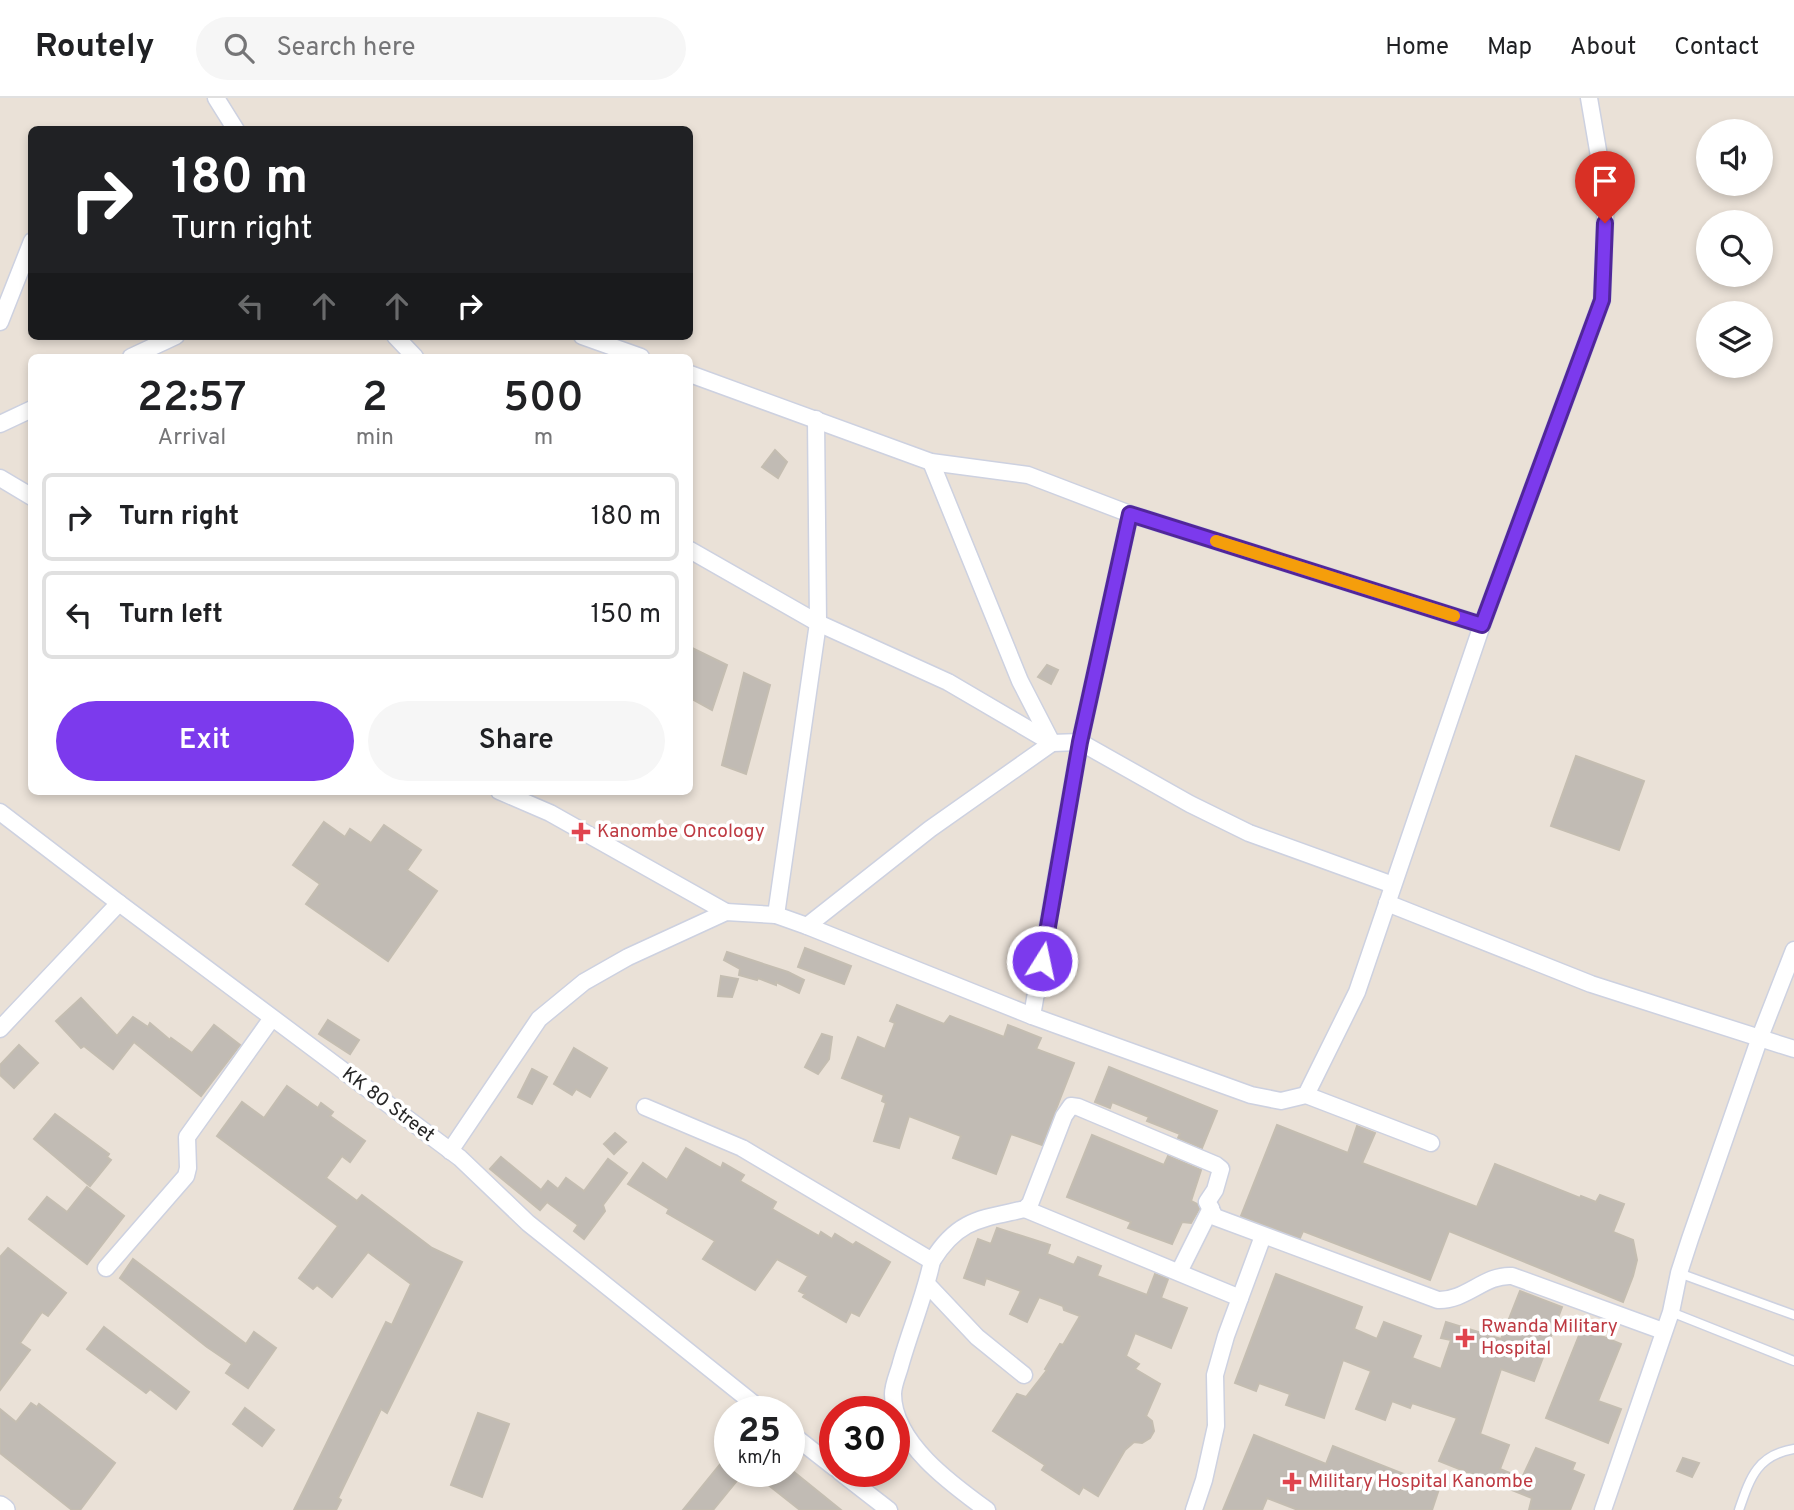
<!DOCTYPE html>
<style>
body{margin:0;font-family:Overpass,sans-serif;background:#f6f6f6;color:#202124;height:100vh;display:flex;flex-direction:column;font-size:26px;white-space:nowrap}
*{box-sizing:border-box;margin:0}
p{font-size:23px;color:#757577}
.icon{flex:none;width:38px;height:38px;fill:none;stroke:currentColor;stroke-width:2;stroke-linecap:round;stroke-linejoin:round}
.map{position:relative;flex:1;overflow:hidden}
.drawer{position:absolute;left:28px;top:256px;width:665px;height:441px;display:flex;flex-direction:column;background:#fff;border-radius:10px;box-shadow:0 4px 10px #0003}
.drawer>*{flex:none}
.banner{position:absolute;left:28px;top:28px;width:665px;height:214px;border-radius:10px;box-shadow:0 4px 10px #0003;background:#202124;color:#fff;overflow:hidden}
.buttons{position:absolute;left:1696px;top:21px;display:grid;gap:14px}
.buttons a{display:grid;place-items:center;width:77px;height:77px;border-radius:50%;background:#fff;box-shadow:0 4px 10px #0003;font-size:35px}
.speed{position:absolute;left:714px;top:1298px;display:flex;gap:14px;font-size:35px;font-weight:700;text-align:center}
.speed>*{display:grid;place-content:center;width:91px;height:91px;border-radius:50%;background:#fff;box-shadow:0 4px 10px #0003;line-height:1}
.speed small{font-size:18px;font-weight:400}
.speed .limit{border:10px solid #d22;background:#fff;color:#111}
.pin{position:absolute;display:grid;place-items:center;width:60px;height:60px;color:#fff;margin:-72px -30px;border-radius:50% 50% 50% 0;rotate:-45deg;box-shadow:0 0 7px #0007}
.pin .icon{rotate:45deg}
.me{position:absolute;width:77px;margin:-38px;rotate:10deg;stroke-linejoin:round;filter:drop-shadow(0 0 5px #0008)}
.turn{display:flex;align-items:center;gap:24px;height:147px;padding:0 28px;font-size:32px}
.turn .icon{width:91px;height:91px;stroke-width:2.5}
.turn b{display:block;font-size:49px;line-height:60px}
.lanes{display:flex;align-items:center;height:66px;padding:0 28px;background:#0003;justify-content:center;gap:35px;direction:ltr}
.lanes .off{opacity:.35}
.eta{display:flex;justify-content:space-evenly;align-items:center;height:119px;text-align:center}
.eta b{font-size:42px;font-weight:600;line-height:49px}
.button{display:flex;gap:14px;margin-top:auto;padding:14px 28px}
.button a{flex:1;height:80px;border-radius:42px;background:#7c3aed;color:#fff;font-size:28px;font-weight:600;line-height:80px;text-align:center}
.button a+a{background:#f6f6f6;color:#202124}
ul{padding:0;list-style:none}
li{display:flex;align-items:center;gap:21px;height:88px;margin:0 14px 10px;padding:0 14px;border:4px solid #e0e0e0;border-radius:10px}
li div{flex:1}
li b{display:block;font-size:26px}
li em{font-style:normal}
header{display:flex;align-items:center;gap:42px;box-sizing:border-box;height:98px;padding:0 35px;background:#fff;border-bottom:2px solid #e0e0e0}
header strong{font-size:33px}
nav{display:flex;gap:38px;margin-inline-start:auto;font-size:24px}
.search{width:490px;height:63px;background:#f6f6f6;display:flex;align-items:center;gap:18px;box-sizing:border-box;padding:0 24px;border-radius:38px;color:#757577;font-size:26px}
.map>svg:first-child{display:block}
.building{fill:#c1bbb4;stroke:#c4bdb1;stroke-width:2}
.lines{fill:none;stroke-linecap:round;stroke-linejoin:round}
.service-casing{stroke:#cdd1e0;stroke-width:11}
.minor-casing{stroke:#cdd1e0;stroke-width:19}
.tertiary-casing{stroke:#cdd1e0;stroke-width:24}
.service{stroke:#fff;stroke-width:8}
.minor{stroke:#fff;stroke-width:16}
.tertiary{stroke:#fff;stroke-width:21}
.route-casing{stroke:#51269a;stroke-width:18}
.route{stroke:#7c3aed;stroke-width:12}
.slow{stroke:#f59e0b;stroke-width:12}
.health-dot{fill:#e0444e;stroke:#fff;stroke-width:2.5}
.labels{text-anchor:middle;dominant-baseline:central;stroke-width:7;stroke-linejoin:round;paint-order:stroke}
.health-label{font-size:19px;fill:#be3a42;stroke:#fff;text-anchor:start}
.street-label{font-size:19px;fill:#262626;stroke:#fff}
</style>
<header>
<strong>Routely</strong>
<div class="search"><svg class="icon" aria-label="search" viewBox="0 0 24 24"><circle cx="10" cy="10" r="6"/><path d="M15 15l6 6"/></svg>Search here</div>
<nav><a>Home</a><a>Map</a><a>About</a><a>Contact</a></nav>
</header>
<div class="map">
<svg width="1794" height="1412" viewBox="0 0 1794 1412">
<rect width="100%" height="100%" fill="#eae1d7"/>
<g class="building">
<path d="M775,352l12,12 -9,16 -16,-11z"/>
<path d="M690,549l37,18 -15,45 -22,-12z"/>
<path d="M1047,567l11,5 -7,14 -13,-7z"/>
<path d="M744,575l26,12 -24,89 -24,-9z"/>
<path d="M1576,658l68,25 -25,69 -68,-24z"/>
<path d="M324,724l21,15 5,-8 21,14 13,-18 37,25 -14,20 30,21 -49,70 -82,-57 14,-20 -27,-19z"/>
<path d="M805,850l46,18 -7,18 -46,-17z"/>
<path d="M727,854l61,20 16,8 -5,13 -23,-11v3l-18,-7 -1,2 -18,-5 1,-6 -16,-9z"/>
<path d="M721,878l17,3 -6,18 -14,-1z"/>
<path d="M81,900l36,38 16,-19 15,10 2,-4 20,17 1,-2 21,15 22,-28 26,20 -39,51 -67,-54 -21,27 -29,-23 -3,2 -25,-27z"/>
<path d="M897,907l47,19 6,-8 54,21 4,-12 33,13 -5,11 38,14 -32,82 -31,-11 -15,40 -43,-16 8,-22 -52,-20 -10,32 -25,-7 12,-38 -4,-2 2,-6 -42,-17 16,-41 27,12 10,-26 -5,-2z"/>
<path d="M328,922l31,20 -9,14 -31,-20z"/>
<path d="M822,936l10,3 -3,22 -11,15 -13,-7z"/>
<path d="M19,947l19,18 -24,25 -14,-13v-10z"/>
<path d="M574,950l33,20 -17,29 -14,-8 -4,6 -18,-11z"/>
<path d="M1109,969l108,44 -15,37 -24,-10 2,-4 -33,-13 2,-4 -37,-15 -2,6 -15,-6z"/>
<path d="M532,971l15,8 -15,27 -14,-7z"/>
<path d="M287,988l31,22 3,-5 12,9 -3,4 35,25 -15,21 -8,-6 -16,22 31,23 5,-6 70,53 30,14 -75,151 -6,-4 -43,89 3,2 -5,10h-42l92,-188 6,3 19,-41 -43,-32 -36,45 -15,-12 -4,4 -14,-11 39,-52 -121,-90 25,-34 22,16z"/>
<path d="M55,1016l54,40 -2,3 4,3 -21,26 -56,-47z"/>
<path d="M1277,1027l71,28 9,-27 18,7 -13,30 115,44 18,-43 85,34 1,-2 15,6 4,-7 24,9 -11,28 20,8 4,20 -4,16 -10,26 -174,-71 -19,49 -127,-49 -3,7 -59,-22z"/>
<path d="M615,1035l11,9 -12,12 -10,-10z"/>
<path d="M1092,1037l72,30 4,-9 33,14 -10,31 6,3 2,5 -8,14 -9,-1 -10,22 -44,-16 3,-6 -64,-25z"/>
<path d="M686,1050l35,20 2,-5 21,12 -4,6 36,21 -4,7 47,27 2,-4 11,7 3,-5 18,11 3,-3 34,20 -31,54 -8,-4 -5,10 -43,-25 2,-3 -6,-3 9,-15 -31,-17 -22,31 -52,-31 12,-18 -48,-28 2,-4 -41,-25 15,-21 24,17z"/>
<path d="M501,1059l40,33 7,-9 10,8 8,-11 18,13 24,-32 19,14 -24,32 2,6 -21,28 -10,-8 4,-6 -31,-23 -7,8 -50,-41z"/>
<path d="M87,1089l37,29 -37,48 -58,-45 18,-22 20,15z"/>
<path d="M997,1130l53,17 -3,9 27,11 4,-8 23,9 -4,10 50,19 8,-21 13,5 -7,19 26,10 -16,40 -36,-15 -9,23 13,8 -4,5 25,15 -14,32 6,5 2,10 -4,7 -8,5 -8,-1 -9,8 -27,46 -15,-9 -4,7 -37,-24 3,-5 -52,-34 24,-37 9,3 21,-27 -2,-1 15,-25 3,1 17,-29 -16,-6 -1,-4 -24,-9 -12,25 -17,-8 11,-23 -35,-13 -2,7 -20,-7 14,-39 13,5z"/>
<path d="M8,1150l58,45 -18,23 -6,-4 -22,31 10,7 -30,40v-133z"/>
<path d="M133,1161l113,85 8,-12 22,16 -28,40 -22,-15 6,-9 -25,-17 -87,-69z"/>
<path d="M1276,1176l86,33 -8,22 23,10 7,-17 37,14 -9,22 29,11 10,-29 -10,-2 5,-16 55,17 19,-48 42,16 -28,74 -33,-12 -21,65 29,11 -9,24 22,9 14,-30 39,15 -3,7 12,5 -14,35h-41l3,-12 -93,-37 18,-43 -45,-15 -2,5 -18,-7 -7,19 -29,-11 15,-38 -28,-11 -19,58 -38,-13 4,-11 -31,-11 -3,8 -21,-8z"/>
<path d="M104,1229l85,65 -13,17 -26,-20 -4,4 -59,-44z"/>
<path d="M1582,1230l39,16 -23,57 23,8 -13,34 -62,-25z"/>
<path d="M31,1305l6,4 2,-3 76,59 -35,47h-8l-72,-57v-44l16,13z"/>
<path d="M245,1310l29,22 -12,16 -29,-22z"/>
<path d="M478,1315l31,11 -27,73 -31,-12z"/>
<path d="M1254,1337l72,29 7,-18 86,34 -2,4 22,5 -7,21h-134l-31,-12 -5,12h-39z"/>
<path d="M730,1354v20h14l-31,38h-30z"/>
<path d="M1683,1360l16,5 -7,14 -15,-6z"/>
<path d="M752,1374h42l47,38h-41z"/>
</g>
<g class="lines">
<g class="service-casing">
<g id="service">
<path d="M1679,1175l115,42"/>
<path d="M1671,1214l123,49"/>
<path d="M1739,1412c11,-32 18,-55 55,-61"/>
</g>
</g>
<g class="minor-casing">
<g id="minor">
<path d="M216,0l20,32"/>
<path d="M0,224l32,-81"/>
<path d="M395,238l20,21"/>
<path d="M582,238l59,21"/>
<path d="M131,259l45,-21"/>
<path d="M690,276l241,88 97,13 102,39 352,111 -125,367 -51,103"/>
<path d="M0,326l32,-15"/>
<path d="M0,380l32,19"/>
<path d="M690,452l128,73 130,59 104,61 28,-1 110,62 59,29 144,52"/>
<path d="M1482,527l120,-325 4,-103 -17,-99"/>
<path d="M499,693l51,22 176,99"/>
<path d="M0,714l119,91 341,255 68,65 236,189"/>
<path d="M1387,805l204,81 203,65"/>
<path d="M776,817l42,-292 -2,-204"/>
<path d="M807,828l123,-97 122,-86 -32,-62 -89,-219"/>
<path d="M1032,918l48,-274 50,-228"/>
<path d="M0,931l119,-126"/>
<path d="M645,1009l97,41 190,113c26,-42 49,-42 93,-52l5,-5 34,-88 7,-10 7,1 138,58 5,4 -6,21 -8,12 8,15 223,83c28,1 47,-26 74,-24l151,55"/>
<path d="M450,1053l89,-132 45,-37 44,-25 98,-45 50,3 31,11 225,90 219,79 30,6 25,-6 125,48"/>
<path d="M1025,1111l215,89"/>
<path d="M932,1163c-7,34 -21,67 -31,102 -2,9 -8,21 -8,31 0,48 58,90 94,116"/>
<path d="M106,1170l80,-92 2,-8 -1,-31 85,-119"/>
<path d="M1179,1174l32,-64"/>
<path d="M927,1186l50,53 47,38"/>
<path d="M789,1334l46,36"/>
<path d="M840,1374l49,38"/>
<path d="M1194,1412l10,-30 12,-54 -1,-51 11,-39 37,-100"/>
<path d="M1603,1412l68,-198 8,-39 11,-34 70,-202 34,-87"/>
</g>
</g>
<g class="tertiary-casing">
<path id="tertiary" d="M0,1409l4,3"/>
</g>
<use href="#service" class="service"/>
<use href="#minor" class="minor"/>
<use href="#tertiary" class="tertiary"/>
</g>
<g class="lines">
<g class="route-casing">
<path id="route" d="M1042,863l38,-219 50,-228 352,111 120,-325 3,-77"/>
</g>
<use href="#route" class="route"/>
<path class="slow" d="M1216,443l238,75"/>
</g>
<g class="health-dot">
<path d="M577.5 723.5h7v7h7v7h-7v7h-7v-7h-7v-7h7z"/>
<path d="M1461.5 1229.5h7v7h7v7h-7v7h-7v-7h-7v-7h7z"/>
<path d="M1288.5 1373.5h7v7h7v7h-7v7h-7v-7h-7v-7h7z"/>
</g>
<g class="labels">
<g class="health-label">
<text x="597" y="734">Kanombe Oncology</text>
<text x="1481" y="1229">Rwanda Military<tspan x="1481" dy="22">Hospital</tspan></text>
<text x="1308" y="1384">Military Hospital Kanombe</text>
</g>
<g class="street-label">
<text transform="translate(388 1007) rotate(37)">KK 80 Street</text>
</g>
</g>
</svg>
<div class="buttons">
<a><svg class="icon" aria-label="sound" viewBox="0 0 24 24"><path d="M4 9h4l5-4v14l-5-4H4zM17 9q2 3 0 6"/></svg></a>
<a><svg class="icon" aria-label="search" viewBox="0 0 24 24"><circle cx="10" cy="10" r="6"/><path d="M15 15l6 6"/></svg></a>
<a><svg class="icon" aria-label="layers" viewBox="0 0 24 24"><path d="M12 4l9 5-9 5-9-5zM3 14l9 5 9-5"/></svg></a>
</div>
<div class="speed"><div>25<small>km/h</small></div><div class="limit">30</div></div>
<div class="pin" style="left:1605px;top:125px;background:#d93025"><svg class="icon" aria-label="arrive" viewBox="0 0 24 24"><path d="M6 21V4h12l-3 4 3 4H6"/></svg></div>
<svg class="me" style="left:1042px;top:863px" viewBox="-20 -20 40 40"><circle r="17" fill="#7c3aed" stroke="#fff" stroke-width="3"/><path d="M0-11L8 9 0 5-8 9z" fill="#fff"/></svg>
<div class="banner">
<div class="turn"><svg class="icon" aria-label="right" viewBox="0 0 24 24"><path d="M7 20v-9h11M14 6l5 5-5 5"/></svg><div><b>180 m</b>Turn right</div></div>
<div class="lanes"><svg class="icon off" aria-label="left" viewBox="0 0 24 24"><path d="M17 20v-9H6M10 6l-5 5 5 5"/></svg><svg class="icon off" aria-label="ahead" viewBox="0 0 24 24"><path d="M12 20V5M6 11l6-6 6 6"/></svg><svg class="icon off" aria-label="ahead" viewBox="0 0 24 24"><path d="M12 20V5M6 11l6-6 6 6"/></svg><svg class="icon" aria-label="right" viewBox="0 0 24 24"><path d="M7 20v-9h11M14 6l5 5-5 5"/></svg></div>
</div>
<section class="drawer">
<div class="eta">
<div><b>22:57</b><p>Arrival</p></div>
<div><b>2</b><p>min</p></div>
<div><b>500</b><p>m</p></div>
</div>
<ul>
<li><svg class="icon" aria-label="right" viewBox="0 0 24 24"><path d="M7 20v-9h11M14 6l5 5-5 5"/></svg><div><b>Turn right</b></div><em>180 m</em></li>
<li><svg class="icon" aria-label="left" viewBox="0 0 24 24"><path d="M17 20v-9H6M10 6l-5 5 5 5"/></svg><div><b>Turn left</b></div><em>150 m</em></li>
</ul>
<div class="button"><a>Exit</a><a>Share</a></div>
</section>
</div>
